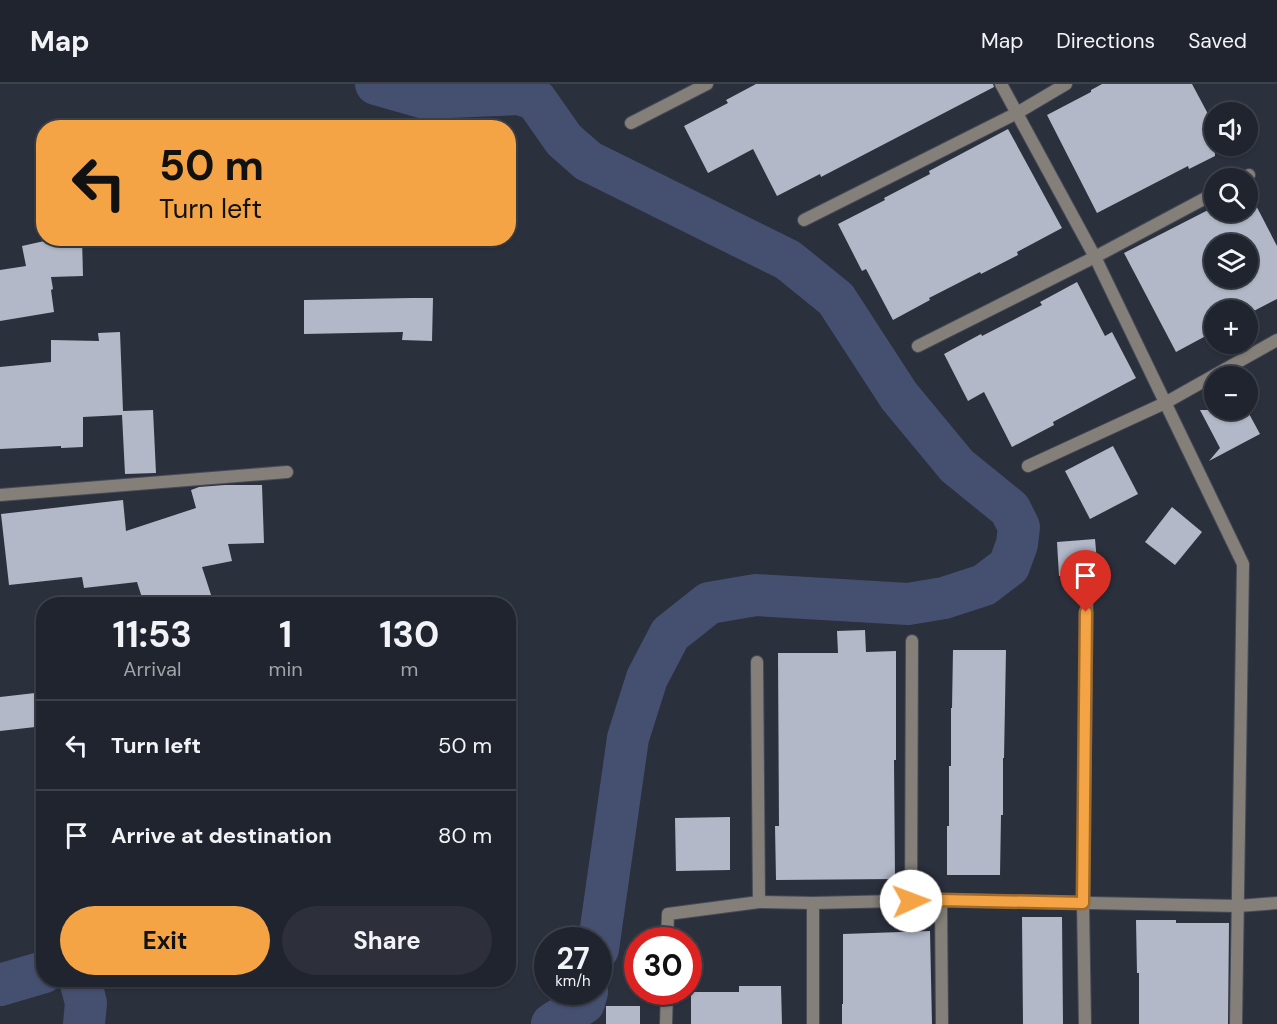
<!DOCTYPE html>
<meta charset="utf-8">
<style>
body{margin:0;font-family:"DM Sans",sans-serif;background:#2d303a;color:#f1f3f6;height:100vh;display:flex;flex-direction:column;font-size:22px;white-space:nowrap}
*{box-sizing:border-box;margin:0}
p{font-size:20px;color:#a2a4aa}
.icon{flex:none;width:33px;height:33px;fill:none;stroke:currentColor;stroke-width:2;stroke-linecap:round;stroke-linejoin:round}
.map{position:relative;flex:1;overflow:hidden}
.details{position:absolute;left:36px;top:513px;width:480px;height:390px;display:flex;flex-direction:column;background:#20242e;border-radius:24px;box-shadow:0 2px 4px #0004,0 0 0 2px #3d414a}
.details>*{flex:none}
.hud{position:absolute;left:36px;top:36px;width:480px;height:126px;border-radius:24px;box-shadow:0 2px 4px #0004,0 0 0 2px #3d414a;background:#f4a444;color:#111;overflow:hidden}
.controls{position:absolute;left:1204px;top:18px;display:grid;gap:12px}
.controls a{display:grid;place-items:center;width:54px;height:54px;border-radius:50%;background:#20242e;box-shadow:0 2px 4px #0004,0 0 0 2px #3d414a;font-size:30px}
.speed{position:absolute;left:534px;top:843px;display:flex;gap:12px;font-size:30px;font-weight:700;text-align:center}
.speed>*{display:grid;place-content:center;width:78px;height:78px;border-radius:50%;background:#20242e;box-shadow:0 2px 4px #0004,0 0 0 2px #3d414a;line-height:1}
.speed small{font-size:15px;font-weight:400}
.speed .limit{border:9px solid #d22;background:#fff;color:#111}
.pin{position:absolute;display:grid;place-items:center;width:51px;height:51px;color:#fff;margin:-62px -26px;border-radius:50% 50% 50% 0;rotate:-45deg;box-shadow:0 0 6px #0007}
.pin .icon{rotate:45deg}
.me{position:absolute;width:66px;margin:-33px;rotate:88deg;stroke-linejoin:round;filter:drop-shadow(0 0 4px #0008)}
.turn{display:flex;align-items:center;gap:21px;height:126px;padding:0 24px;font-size:27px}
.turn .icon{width:78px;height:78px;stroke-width:2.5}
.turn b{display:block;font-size:42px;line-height:51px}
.eta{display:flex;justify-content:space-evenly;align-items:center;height:102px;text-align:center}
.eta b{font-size:36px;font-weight:700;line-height:42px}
.cta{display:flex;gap:12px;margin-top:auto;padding:12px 24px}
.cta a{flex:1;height:69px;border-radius:36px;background:#f4a444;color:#111;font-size:24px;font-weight:700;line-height:69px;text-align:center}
.cta a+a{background:#2d303a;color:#f1f3f6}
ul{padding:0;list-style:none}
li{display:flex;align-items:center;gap:18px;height:90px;padding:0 24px;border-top:2px solid #3d414a}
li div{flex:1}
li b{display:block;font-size:22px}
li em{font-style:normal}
header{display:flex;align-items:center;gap:36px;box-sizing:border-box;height:84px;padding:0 30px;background:#20242e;border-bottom:2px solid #3d414a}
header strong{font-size:28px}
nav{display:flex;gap:33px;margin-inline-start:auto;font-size:21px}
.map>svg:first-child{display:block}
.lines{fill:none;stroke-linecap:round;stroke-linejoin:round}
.river{stroke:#454f70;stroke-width:42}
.building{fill:#b2b8c8;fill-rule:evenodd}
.minor-casing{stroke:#474b58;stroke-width:14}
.minor{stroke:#847f79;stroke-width:12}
.route-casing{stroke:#9f6b2c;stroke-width:15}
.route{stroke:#f4a444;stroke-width:10}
</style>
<header>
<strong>Map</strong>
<nav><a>Map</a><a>Directions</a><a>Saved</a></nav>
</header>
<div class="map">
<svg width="1277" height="940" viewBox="0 0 1277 940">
<rect width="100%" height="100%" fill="#2b303d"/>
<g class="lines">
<g class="river">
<path d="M376,0l49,14 95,-4 16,6 28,40 24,21 200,99 48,39 63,97 58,70 53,43 9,18 -2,17 -8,22 -25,19 -40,13 -36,6 -152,-9 -47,8 -39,31 -23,44 -19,60 -30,211"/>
<path d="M80,896l6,23 -2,21"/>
<path d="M0,901l44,-13"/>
<path d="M552,940l32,-21 3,-11"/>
</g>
</g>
<g class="building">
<path d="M756,0h237l1,3 -173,90 -1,-3 -43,22 -24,-47 -45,24 -24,-47 44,-23 -2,-3z"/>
<path d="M1102,0h90l23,43v29l-26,13 -1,-3 -91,47 -50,-98 44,-23v-2z"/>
<path d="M1008,45l54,99 -45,24 1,3 -37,19 -1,-2 -51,26 1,2 -37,20 -27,-51 -4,2 -24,-47 47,-24 -1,-2 46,-24 -1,-3z"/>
<path d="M1248,106l29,56v53l-29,15v-4h-33v21l-39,21 -52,-99 90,-46 -1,-1 2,-1v7h33zM1215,160h33v34h-33z"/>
<path d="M58,154h24l1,38 -32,1 2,12 -2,1 3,22 -54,9v-51l26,-4 -4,-20z"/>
<path d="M1077,198l28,54 7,-4 24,46 -83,44 1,3 -42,22 -28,-55 -16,9 -24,-47 37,-20 1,2 60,-31 -2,-3z"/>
<path d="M412,214h21l-1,43 -30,-1 1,-8 -99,2v-34z"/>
<path d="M120,248l3,79 30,-1 3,63 -31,1 -3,-59 -39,2v30l-22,1v-2l-61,3v-82l51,-5v-22l48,1 -1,-8z"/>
<path d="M1200,326h47l13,24 -51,27 11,-13z"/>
<path d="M1113,362l25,48 -48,25 -25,-48z"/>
<path d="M225,401h37l2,58 -36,1 4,17 -30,6 12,37h-70l-7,-22 -53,6 -2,-11 -73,8 -8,-71 122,-14 3,31 70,-23 -5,-18 8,-3z"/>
<path d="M1172,423l30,25 -27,33 -30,-23z"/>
<path d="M1095,455l3,34 -39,3 -2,-34z"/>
<path d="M865,546l1,22 30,-1v109h-2l1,119 -119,1 -1,-54h4l-1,-173h60l-1,-22z"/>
<path d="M953,566h53l-2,108h-1v57h-2l-1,60h-53v-49h2v-60h2v-58h1z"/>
<path d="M44,608v34l-44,5v-34z"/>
<path d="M730,733v53l-54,1 -1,-53z"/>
<path d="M1022,833h40l1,107h-40z"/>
<path d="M1136,836h40v3h53l-1,101h-89v-51h-2z"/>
<path d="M930,847l2,93h-90v-20h1v-70z"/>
<path d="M739,902h42l1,38h-91v-32h48z"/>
<rect x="606" y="922" width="34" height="18"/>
</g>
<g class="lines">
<g class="minor-casing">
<g id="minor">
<path d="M1001,0l94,173 148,307 -7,460"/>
<path d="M631,39l76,-39"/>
<path d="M1243,94l6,-3"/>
<path d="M804,136l213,-107 49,-29"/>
<path d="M918,262l177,-89 120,-64"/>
<path d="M1028,382l137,-63 112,-63"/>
<path d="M0,411l287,-23"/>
<path d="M757,578l2,240"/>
<path d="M941,816l1,124"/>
<path d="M911,817l1,-260"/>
<path d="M813,819v121"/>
<path d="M667,856l1,-26 91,-12 54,1 128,-3 297,6 39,-3"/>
<path d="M666,940l1,-32"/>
<path d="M1085,940l-2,-121 4,-313"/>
</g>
</g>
<use href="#minor" class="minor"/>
</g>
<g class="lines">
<g class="route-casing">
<path id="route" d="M911,817l30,-1 142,3 3,-291"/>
</g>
<use href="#route" class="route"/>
</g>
</svg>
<div class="controls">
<a><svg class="icon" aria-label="sound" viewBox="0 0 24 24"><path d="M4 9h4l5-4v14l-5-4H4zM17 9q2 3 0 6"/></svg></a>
<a><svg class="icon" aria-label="search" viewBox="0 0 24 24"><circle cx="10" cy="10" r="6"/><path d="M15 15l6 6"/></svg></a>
<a><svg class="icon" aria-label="layers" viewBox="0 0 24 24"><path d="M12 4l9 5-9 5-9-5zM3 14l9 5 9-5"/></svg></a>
<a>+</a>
<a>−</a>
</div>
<div class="speed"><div>27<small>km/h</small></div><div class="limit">30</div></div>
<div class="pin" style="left:1086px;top:528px;background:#d93025"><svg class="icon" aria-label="arrive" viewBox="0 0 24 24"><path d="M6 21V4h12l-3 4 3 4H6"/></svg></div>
<svg class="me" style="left:911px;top:817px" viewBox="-20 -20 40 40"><circle r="19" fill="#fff"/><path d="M0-13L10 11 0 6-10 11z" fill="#f4a444"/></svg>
<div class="hud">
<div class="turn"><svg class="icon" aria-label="left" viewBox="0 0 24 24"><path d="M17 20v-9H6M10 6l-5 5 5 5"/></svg><div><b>50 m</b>Turn left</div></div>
</div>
<section class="details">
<div class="eta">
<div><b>11:53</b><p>Arrival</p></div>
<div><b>1</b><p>min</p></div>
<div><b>130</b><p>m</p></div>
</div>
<ul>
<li><svg class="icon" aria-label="left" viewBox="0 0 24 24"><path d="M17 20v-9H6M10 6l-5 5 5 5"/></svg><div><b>Turn left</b></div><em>50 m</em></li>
<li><svg class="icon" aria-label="arrive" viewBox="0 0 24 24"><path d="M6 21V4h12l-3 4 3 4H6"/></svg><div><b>Arrive at destination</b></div><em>80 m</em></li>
</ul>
<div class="cta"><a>Exit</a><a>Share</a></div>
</section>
</div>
